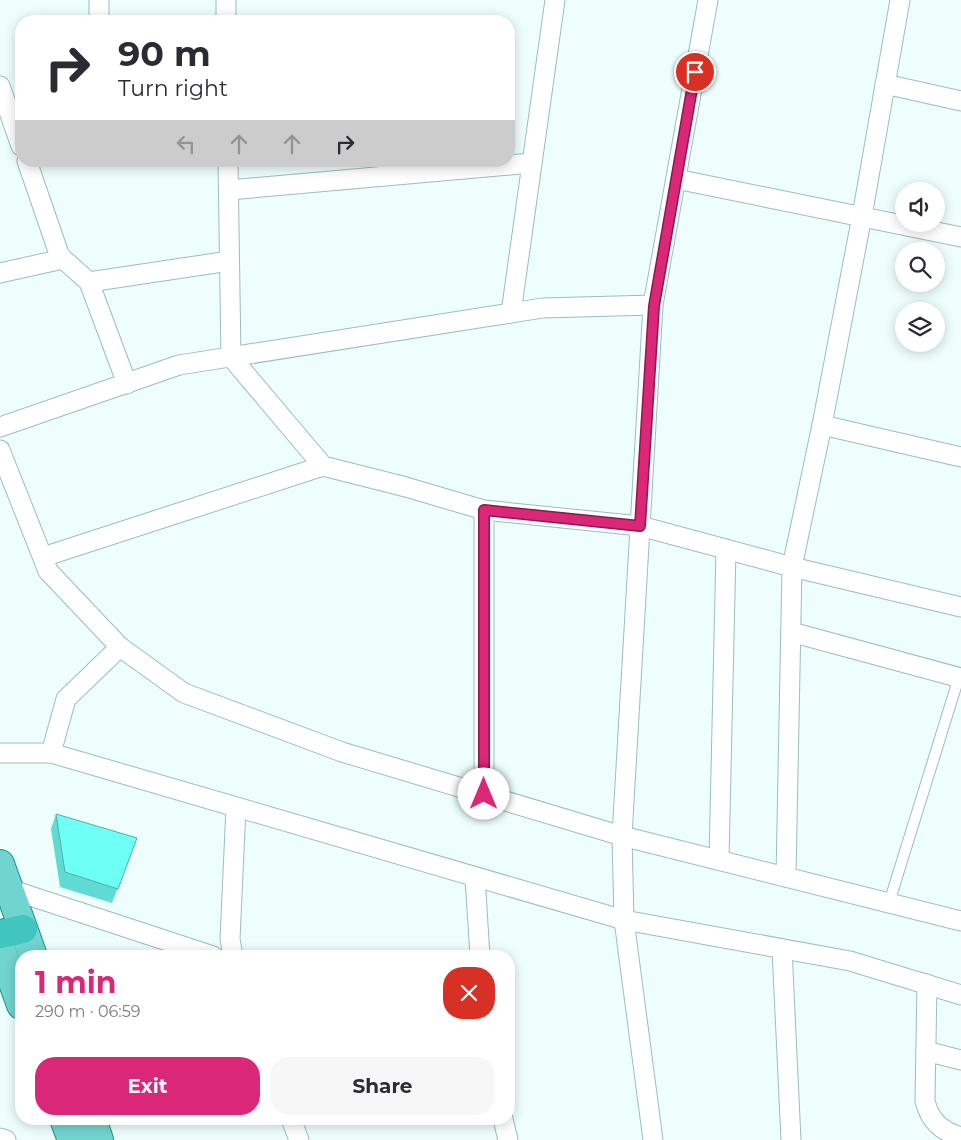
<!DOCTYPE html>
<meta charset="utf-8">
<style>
body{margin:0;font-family:Montserrat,sans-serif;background:#f7f7f7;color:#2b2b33;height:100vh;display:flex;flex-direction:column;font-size:19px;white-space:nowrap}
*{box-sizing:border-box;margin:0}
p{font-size:16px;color:#7c7c81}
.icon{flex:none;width:28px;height:28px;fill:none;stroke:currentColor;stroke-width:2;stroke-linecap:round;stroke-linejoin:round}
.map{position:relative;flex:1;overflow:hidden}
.sheet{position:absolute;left:15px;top:950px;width:500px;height:175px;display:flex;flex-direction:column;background:#fff;border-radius:20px;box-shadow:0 2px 12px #0003}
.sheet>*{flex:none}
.top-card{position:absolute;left:15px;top:15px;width:500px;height:152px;border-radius:20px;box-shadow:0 2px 12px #0003;background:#fff;color:#2b2b33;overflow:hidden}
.fabs{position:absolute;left:895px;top:182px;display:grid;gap:10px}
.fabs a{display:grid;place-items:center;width:50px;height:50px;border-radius:50%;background:#fff;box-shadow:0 2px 12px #0003;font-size:25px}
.pin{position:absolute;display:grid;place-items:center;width:42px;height:42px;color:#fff;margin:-21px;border:2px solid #fff;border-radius:50%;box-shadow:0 1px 5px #0007}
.me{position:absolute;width:55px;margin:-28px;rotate:0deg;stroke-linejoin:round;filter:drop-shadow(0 0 4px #0008)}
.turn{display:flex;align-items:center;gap:18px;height:105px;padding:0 20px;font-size:22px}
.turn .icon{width:65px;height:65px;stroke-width:2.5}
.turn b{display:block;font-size:35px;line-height:42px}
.lanes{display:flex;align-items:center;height:48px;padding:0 20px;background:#0003;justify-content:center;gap:25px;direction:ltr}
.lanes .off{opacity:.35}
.round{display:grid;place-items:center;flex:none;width:52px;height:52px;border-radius:20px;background:#f7f7f7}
.overview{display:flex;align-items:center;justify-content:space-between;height:85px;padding:0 20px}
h1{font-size:30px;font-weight:700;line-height:38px;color:#db2777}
.cta{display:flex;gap:10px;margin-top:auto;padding:10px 20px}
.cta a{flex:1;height:58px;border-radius:20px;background:#db2777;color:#fff;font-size:20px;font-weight:700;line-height:58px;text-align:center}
.cta a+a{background:#f7f7f7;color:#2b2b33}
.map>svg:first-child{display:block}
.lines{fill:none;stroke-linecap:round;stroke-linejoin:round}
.service-casing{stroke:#99bfbb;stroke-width:12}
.minor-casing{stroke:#99bfbb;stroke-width:21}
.primary-casing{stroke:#1a8d86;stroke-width:30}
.trunk-casing{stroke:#1a8d86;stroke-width:30}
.service{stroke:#fff;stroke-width:10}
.minor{stroke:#fff;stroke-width:19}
.primary{stroke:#70d4cf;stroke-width:28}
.trunk{stroke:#40c6bf;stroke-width:28}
.wall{fill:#5fdbd3}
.building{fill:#6efff5;stroke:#4db2ac}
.route-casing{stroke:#8e194d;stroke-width:12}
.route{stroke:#db2777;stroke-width:9}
</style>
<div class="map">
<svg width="961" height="1140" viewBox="0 0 961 1140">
<rect width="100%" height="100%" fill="#eefefc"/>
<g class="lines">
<g class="service-casing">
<path id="service" d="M889,903l70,-226"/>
</g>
<g class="minor-casing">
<g id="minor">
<path d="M226,0v21"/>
<path d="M99,21v-21"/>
<path d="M885,84l76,17"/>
<path d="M0,86l21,60"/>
<path d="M27,161l32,93 4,5 26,23 38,102"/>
<path d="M228,161l3,196 92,109 83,21 78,23 156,16 152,41 169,40"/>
<path d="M676,179l285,58"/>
<path d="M229,190l303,-27"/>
<path d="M0,273l63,-14"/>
<path d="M89,282l140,-21"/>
<path d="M511,313l44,-313"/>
<path d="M822,425l139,32"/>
<path d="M0,427l179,-62 364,-57 110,-3"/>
<path d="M0,450l48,121 72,76 -54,52 -15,54"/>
<path d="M484,510v284"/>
<path d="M43,557l280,-91"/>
<path d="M791,632l170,46"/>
<path d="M120,647l64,46 158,59 280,84 339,85"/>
<path d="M0,753h51l573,167 -2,-84 31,-531 55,-305"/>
<path d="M719,860l7,-311"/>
<path d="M475,877l5,79"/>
<path d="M786,877l6,-310 30,-142 40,-209 38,-216"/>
<path d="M9,889l204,67"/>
<path d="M782,949l9,191"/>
<path d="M233,956l-3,-17 6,-132"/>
<path d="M927,984l-2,117c5,20 16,30 36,36"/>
<path d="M926,1051l35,9"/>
<path d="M291,1119l8,21"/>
<path d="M503,1119l5,21"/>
<path d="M0,1138l6,2"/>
<path d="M653,1140l-29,-220 226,41 111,34"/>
</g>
</g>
<g class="primary-casing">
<g id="primary">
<path d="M0,864l33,92"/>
<path d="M0,947l21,58"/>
<path d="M64,1119l8,21"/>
<path d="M92,1119l7,21"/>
</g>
</g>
<g class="trunk-casing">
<path id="trunk" d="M0,934l23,-5"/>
</g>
<use href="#service" class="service"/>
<use href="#minor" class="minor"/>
<use href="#primary" class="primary"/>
<use href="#trunk" class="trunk"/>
</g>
<path class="wall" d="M56,814l81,24 -25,65 -52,-16 -9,-58z"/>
<path class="building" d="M56,814l81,24 -19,51 -53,-17z"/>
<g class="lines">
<g class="route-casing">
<path id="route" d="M484,794v-284l156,16 14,-220 41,-234"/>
</g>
<use href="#route" class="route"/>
</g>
</svg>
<div class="fabs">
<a><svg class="icon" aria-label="sound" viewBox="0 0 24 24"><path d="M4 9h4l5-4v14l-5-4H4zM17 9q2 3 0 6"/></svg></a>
<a><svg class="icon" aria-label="search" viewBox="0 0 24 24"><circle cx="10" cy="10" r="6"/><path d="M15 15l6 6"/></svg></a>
<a><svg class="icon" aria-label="layers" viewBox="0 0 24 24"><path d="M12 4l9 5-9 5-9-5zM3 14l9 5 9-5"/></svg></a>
</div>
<div class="pin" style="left:695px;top:72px;background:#d93025"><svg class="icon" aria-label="arrive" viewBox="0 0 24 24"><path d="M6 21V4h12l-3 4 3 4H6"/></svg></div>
<svg class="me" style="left:484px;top:794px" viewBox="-20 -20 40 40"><circle r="19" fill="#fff"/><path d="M0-13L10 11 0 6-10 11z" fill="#db2777"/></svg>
<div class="top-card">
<div class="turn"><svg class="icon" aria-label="right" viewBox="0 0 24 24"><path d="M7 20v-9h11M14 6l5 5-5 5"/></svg><div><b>90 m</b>Turn right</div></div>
<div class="lanes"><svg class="icon off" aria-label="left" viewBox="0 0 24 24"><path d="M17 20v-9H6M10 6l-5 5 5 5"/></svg><svg class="icon off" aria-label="ahead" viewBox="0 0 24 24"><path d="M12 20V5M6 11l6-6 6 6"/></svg><svg class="icon off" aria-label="ahead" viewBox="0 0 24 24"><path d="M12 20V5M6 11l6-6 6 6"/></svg><svg class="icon" aria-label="right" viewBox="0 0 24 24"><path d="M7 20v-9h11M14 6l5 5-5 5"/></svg></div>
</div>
<section class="sheet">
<div class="overview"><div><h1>1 min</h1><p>290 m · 06:59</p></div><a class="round" style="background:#d93025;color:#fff"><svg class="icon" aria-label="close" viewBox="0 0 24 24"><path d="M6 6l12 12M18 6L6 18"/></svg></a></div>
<div class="cta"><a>Exit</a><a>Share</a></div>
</section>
</div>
